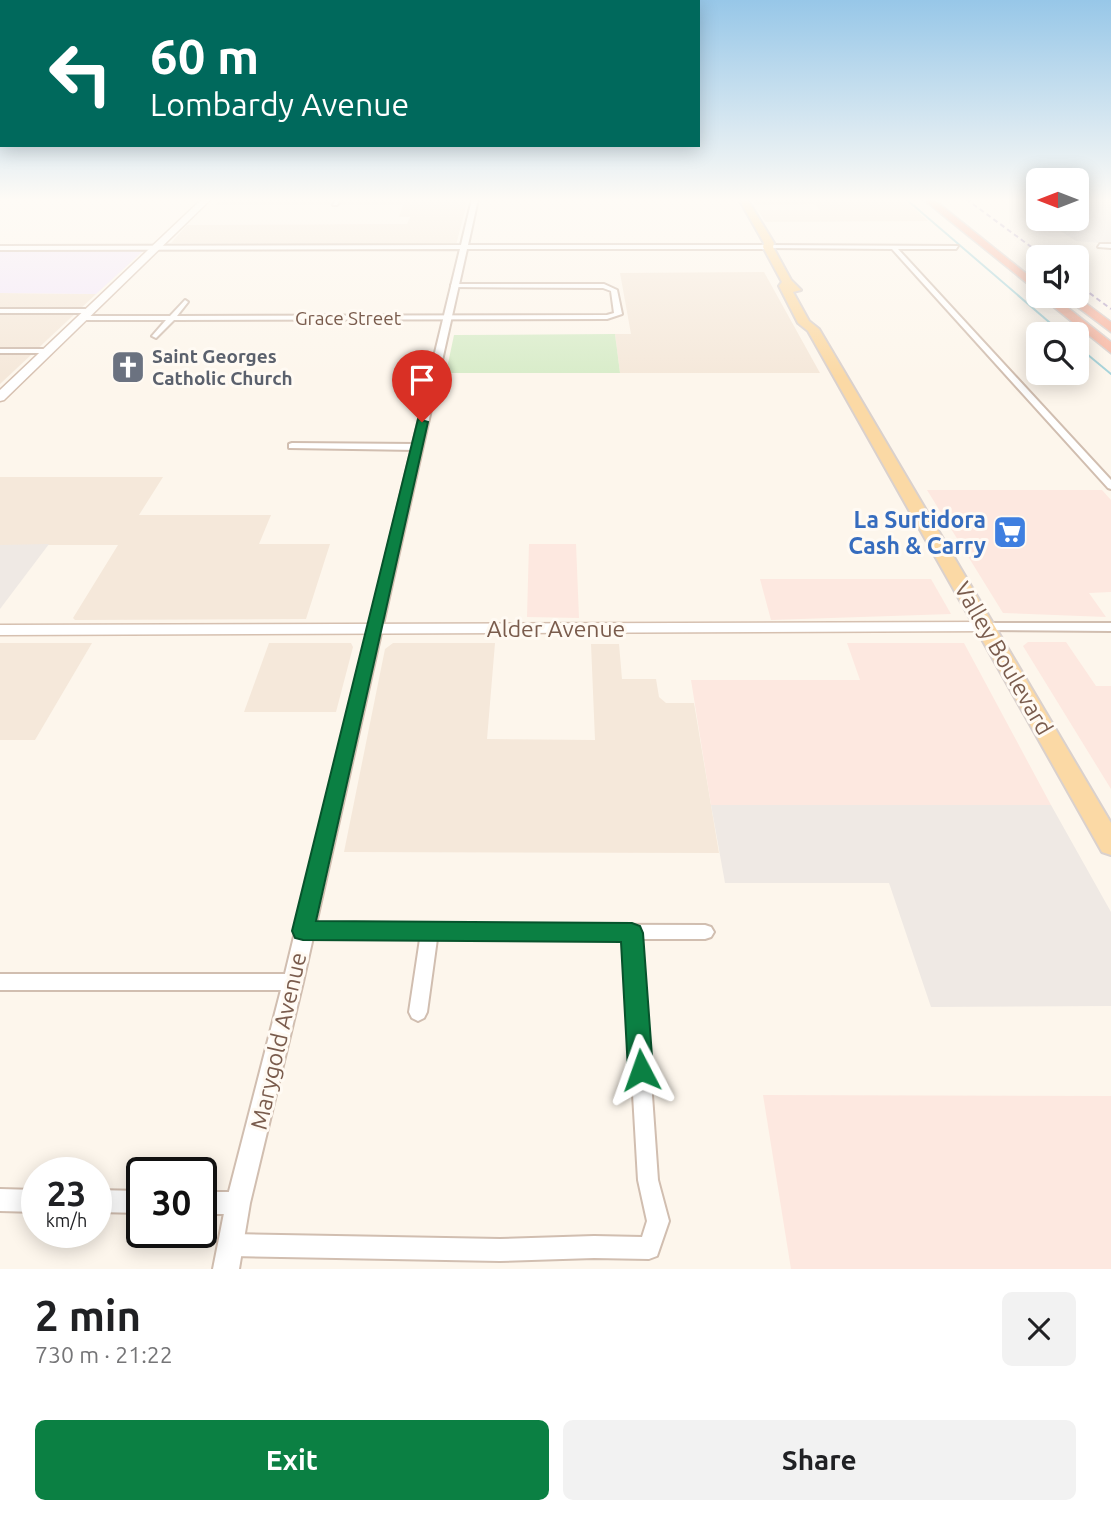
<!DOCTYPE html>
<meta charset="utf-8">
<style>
body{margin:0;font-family:Ubuntu,sans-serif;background:#f2f2f2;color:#202124;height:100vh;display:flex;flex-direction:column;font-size:26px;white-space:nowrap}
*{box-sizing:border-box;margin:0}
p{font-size:23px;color:#757577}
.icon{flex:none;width:38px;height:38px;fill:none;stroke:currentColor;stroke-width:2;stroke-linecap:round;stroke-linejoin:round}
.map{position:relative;height:1269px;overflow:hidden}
.drawer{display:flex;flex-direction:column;background:#fff;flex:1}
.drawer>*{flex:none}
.top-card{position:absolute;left:0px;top:0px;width:700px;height:147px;box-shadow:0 4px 18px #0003;background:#00695c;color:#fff;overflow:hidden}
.needle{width:46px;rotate:270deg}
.fabs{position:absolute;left:1026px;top:168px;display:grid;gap:14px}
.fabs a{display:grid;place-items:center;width:63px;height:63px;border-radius:10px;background:#fff;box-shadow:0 4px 18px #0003;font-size:35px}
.speed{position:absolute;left:21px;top:1157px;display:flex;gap:14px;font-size:35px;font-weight:700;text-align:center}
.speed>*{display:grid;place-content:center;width:91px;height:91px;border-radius:50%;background:#fff;box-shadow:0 4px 18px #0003;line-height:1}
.speed small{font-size:18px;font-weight:400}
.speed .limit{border:4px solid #111;border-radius:10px;background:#fff;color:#111}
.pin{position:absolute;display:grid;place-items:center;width:60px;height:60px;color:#fff;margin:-72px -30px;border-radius:50% 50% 50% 0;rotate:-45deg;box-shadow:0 0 7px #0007}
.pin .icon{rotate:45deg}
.me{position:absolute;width:77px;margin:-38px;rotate:356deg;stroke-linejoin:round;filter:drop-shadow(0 0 5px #0008)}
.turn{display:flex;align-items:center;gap:24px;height:147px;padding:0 35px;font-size:32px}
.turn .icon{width:91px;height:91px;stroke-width:2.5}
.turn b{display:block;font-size:49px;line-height:60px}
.round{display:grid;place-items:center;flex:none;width:74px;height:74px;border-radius:10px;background:#f2f2f2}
.summary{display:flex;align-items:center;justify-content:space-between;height:119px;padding:0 35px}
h1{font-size:42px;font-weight:700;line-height:52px}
.primary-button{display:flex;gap:14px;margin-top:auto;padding:14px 35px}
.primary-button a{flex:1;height:80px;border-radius:10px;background:#0b8043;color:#fff;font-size:28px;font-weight:700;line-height:80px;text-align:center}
.primary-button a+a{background:#f2f2f2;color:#202124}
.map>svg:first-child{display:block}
.residential{fill:#f5e8da}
.commercial{fill:#fde8e0}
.industrial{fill:#efe9e4}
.education{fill:#f3e8fa}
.green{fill:#d8ecc9}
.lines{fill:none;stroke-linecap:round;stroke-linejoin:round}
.stream{stroke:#a5d3da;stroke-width:2}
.minor-casing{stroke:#d1beb0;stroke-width:4}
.tertiary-casing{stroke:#d1beb0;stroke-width:4}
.secondary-casing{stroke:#d6c0b0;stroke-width:3}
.primary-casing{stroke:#dad1cd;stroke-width:4}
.motorway-casing{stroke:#dad1cd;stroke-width:3}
.minor{fill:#fff;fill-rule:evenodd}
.tertiary{fill:#fff;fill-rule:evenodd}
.secondary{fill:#fff;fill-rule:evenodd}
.primary{fill:#fbd9a5;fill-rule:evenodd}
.motorway{fill:#f7b7a3;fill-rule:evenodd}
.rail{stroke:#b9a8c9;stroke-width:2;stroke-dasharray:5 3.5;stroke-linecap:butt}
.route{fill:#0b8043;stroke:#07532c;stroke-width:2}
.labels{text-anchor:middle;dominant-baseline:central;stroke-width:6;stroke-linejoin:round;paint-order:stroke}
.far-street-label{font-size:19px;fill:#7a5c4d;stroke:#fffaf3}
.far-worship-label{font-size:19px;font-weight:bold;fill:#5b616d;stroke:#fffaf3;text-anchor:start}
.shop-label{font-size:23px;font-weight:bold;fill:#366cbe;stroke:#fffaf3;text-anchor:end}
.street-label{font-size:23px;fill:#7a5c4d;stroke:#fffaf3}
</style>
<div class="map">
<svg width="1111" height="1269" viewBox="0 0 1111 1269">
<rect width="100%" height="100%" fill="#fdf6ec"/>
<g class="residential">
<path d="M220,199h248l-12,46 -285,-2 16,-18 220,-1 3,-7h-11l4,-12h-188z"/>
<path d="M751,199h152l25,22 -163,1 -7,-12h62l-5,-6 -60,1z"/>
<path d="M764,272l56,101h-200l-5,-39h16l-11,-61z"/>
<path d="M0,293l96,1 -96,90z"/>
<path d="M0,477h163l-24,38h132l-12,29h71l-24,75 -231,1 -2,-2 45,-73h-118z"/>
<path d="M0,643h92l-57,97h-35z"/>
<path d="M269,643h82l2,4 -17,65h-92z"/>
<path d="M495,643l-8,96 108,1 -4,-96h28l3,35h34l3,18 7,6h28l25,150 -375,-1 41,-203 8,-6z"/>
</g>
<g class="commercial">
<path d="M927,490h175l9,10v92l-22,1 17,24 -103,-4z"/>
<path d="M529,544h47l3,74 -52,-1z"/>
<path d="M760,579h171l20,35 -180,6z"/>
<path d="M1028,642h38l30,44h15v103l-88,-143z"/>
<path d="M847,643h117l87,162h-340l-20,-125h169z"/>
<path d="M763,1095l348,1v173h-320z"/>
</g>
<g class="industrial">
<path d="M1076,199h35v45l-35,-3 -34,-22h34z"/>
<path d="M49,544l-49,65v-64z"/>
<path d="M711,805h340l60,107v94l-180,1 -42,-124h-164z"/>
</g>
<path class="education" d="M0,250h141l2,1 -47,43 -96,-1z"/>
<path class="green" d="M615,334l5,39h-174l8,-38z"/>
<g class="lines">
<g class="stream">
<path d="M906,199l157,135"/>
<path d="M1076,345l35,29"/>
</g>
<g class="minor-casing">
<g id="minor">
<path d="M336,199h5l-4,6h-4z"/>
<path d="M1100,244h11v4l-13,-1z"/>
<path d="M768,245l190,1 -2,3h-58l213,231v9l-3,-1 -216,-239 -126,-1z"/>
<path d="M453,284h151l13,6 5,24 -15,5 -433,1 -18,18 -4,-2 14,-16h-83l-4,-2 4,-2h87l15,-16 3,2 -11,14 430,-1 7,-2 -3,-22 -8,-3 -152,-1v-2z"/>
<path d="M0,309h90l4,2 -4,2h-90z"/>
<path d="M0,349h48l4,2 -4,2h-48z"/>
<path d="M292,443l124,1 5,3 -5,3 -127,-2v-4z"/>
<path d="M987,623h124v8l-128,-1 -2,-3z"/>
<path d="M303,924l402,1 6,2 3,5 -3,5 -6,2h-64l17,241 11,41 -12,35 -8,3 -55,-1 -94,3 -268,-5 -8,-3 -3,-8 3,-8 8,-3 268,5 94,-3 48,1 5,-16 -9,-41 -14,-241h-187l-10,73 -3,6 -6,3 -6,-3 -3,-6 11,-73 -117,-1 -6,-2 -3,-5 3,-5z"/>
<path d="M0,974h293l6,2 3,6 -3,6 -6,2h-293z"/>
<path d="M0,1189l37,1v22l-37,-1z"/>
<path d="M96,1190l46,1v22l-46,-1z"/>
<path d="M201,1192h37l8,3 3,8 -3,8 -8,3h-37z"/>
</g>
</g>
<g class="tertiary-casing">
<path id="tertiary" d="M472,199h6l-10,46h300l3,2 -3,2h-301l-164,733 -53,221 -11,66h-26l13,-66 57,-221 177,-733 -460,1v-4l461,-1z"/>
</g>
<g class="secondary-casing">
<g id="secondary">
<path d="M202,199h9l-207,201 -4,1v-11z"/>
<path d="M987,622l9,5 -3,4 -993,4v-10z"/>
</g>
</g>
<g class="primary-casing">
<path id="primary" d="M739,199h8l27,44 -1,4 18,33 10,10 -8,2 16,29 10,8 292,494v32l-9,-3 -294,-521 -10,-8 -19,-37 3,-4 -19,-35 1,-4z"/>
</g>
<g class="motorway-casing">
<g id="motorway">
<path d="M923,199h10l105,84v9z"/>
<path d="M1040,296h13l58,46v11z"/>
<path d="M1063,296h13l35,26v10z"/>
</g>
</g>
<use href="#minor" class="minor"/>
<use href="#tertiary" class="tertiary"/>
<use href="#secondary" class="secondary"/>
<use href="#primary" class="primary"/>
<use href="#motorway" class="motorway"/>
<g class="rail">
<path d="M966,199l79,58"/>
<path d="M1076,283l35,26"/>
</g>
</g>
<linearGradient id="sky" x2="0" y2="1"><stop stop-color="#97c7e8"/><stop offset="0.53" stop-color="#fefbf6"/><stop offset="1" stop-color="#fefbf6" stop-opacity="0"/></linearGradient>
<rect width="1111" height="377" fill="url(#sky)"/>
<path class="route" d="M418,419l10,3 -112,499 316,2 8,3 3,7 10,137 -3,9 -9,3 -9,-3 -4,-9 -7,-128 -318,-2 -8,-2 -3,-7z"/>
<defs>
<g id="church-square" transform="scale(1.75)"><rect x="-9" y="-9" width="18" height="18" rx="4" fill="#6b7280" stroke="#fffaf3"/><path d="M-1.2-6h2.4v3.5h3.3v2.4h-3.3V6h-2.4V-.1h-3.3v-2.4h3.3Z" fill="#fff"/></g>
<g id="supermarket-square" transform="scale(1.75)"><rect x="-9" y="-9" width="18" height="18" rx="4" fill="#3f7fe0" stroke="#fffaf3"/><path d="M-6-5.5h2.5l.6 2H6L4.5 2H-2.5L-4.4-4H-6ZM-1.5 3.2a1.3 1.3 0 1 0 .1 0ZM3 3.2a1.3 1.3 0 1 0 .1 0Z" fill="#fff"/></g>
</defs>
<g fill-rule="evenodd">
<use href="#church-square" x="128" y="367"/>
<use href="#supermarket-square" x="1010" y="532"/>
</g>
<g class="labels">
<g class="far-street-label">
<text x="348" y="318">Grace Street</text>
</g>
<g class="far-worship-label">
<text x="152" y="356">Saint Georges<tspan x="152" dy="22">Catholic Church</tspan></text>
</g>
<g class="shop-label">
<text x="986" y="519">La Surtidora<tspan x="986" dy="26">Cash &amp; Carry</tspan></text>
</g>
<g class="street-label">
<text x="556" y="628">Alder Avenue</text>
<text transform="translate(1004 658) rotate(60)">Valley Boulevard</text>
<text transform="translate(278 1041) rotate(-77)">Marygold Avenue</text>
</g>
</g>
</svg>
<div class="fabs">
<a><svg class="needle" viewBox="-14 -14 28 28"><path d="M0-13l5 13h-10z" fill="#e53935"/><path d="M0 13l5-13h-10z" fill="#757577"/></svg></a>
<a><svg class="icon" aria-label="sound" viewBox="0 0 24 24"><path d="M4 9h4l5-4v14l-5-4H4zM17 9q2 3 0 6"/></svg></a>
<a><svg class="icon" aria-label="search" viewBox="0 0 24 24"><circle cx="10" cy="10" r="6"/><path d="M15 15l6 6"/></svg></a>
</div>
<div class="speed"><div>23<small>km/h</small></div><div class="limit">30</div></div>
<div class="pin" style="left:422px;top:422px;background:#d93025"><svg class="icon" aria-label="arrive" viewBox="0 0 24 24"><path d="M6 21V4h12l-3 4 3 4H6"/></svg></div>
<svg class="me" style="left:641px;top:1070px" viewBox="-20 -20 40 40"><path d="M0-17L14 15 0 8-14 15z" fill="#0b8043" stroke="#fff" stroke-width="4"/></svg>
<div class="top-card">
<div class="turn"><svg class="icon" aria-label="left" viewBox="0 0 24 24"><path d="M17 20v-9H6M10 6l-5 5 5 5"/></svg><div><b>60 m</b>Lombardy Avenue</div></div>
</div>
</div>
<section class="drawer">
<div class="summary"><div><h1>2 min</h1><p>730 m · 21:22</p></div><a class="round"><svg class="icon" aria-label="close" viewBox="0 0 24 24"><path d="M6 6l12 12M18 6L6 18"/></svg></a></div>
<div class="primary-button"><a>Exit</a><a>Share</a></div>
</section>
